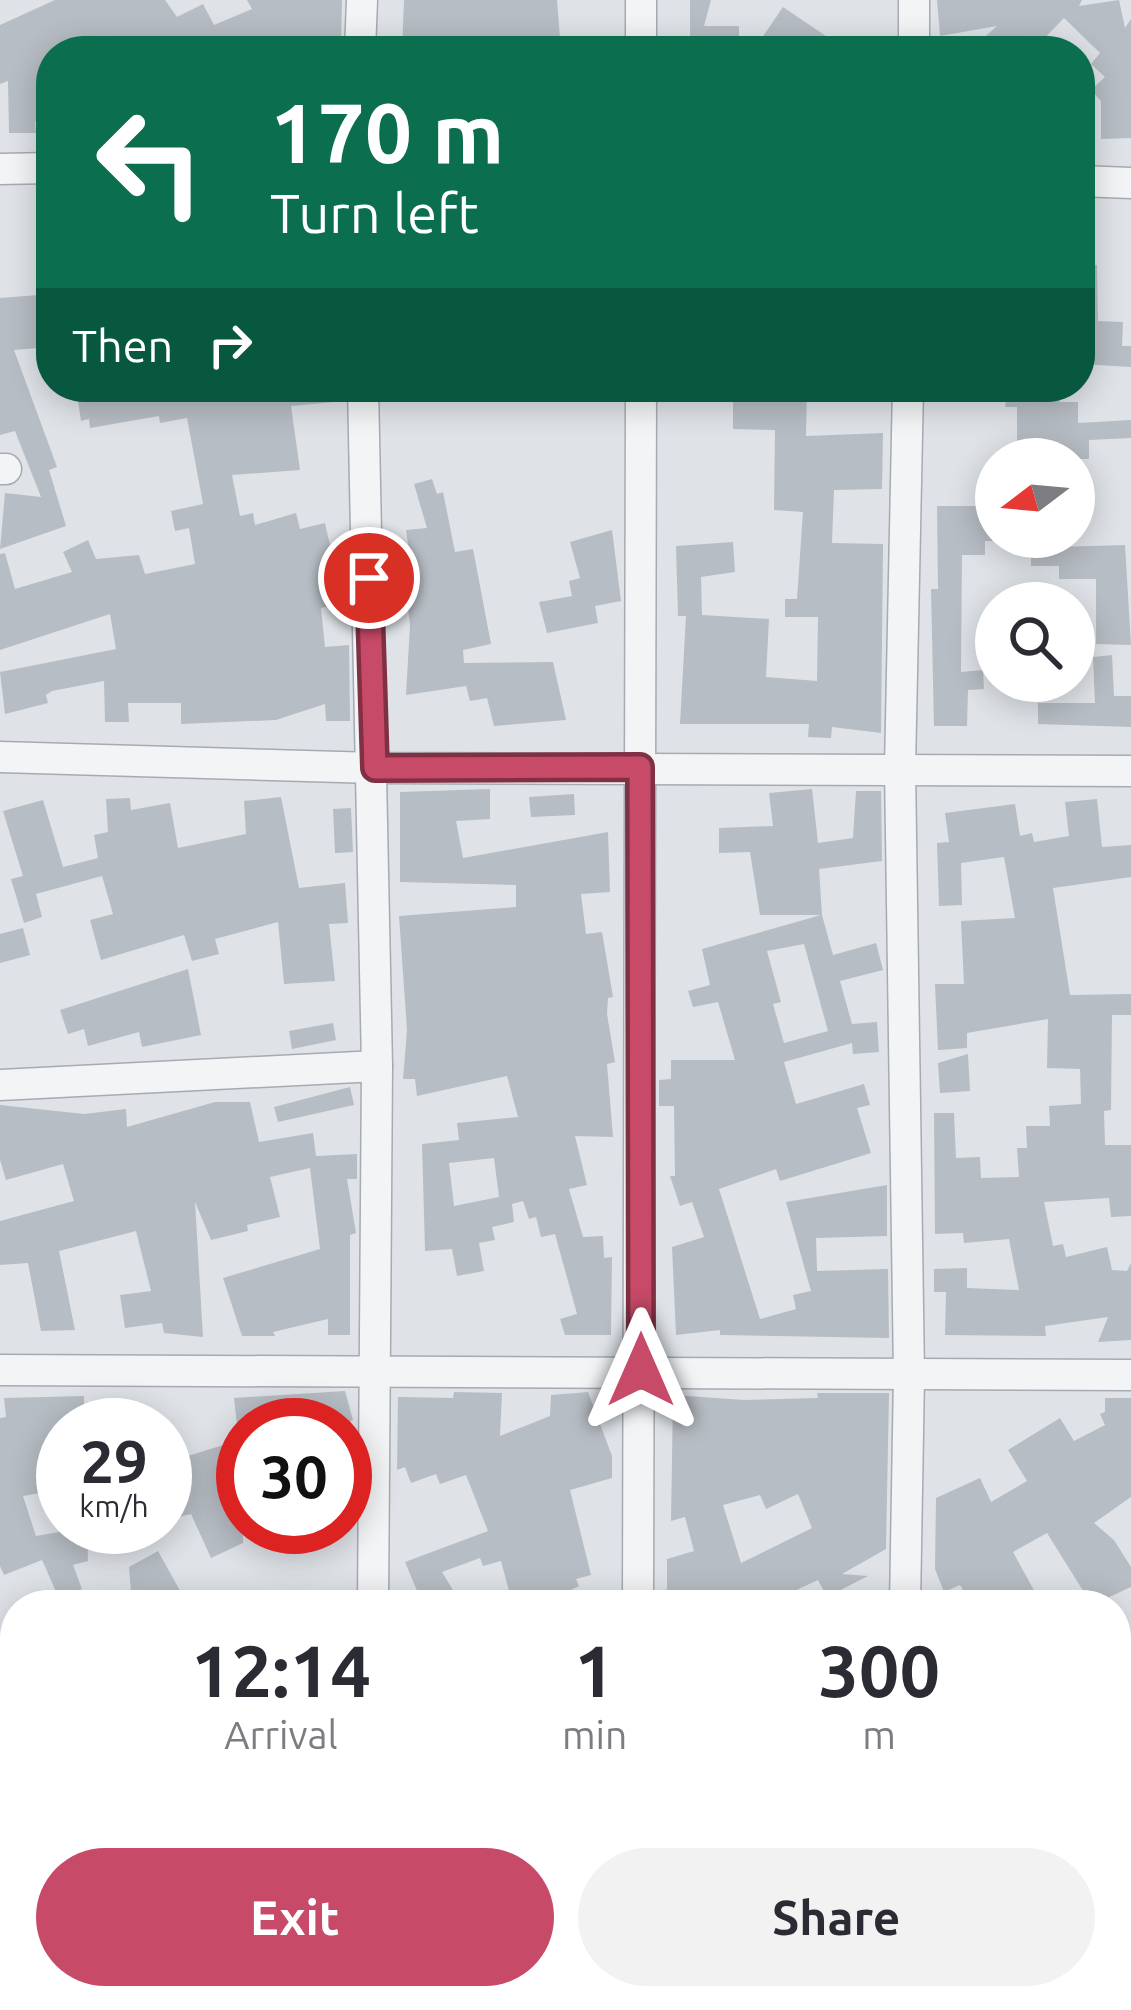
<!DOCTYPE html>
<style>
body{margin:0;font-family:Ubuntu,sans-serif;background:#f2f2f3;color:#2b2b33;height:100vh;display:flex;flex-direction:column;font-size:45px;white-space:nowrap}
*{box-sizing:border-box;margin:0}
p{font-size:39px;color:#7c7c81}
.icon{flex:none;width:66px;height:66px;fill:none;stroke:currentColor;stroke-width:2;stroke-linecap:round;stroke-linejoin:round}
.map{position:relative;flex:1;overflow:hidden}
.side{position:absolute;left:0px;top:1590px;width:1131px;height:420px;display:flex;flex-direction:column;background:#fff;border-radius:48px 48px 0 0;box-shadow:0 6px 30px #0003}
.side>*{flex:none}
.banner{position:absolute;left:36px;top:36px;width:1059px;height:366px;border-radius:48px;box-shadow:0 6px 30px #0003;background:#0b6e4f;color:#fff;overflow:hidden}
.needle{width:78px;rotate:254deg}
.buttons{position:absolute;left:975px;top:438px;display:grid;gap:24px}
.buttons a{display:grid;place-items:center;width:120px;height:120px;border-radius:50%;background:#fff;box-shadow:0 6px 30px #0003;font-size:60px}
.speed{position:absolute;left:36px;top:1398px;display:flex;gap:24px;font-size:60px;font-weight:700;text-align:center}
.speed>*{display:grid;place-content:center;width:156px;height:156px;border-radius:50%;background:#fff;box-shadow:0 6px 30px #0003;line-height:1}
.speed small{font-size:30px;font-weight:400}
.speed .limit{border:18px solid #d22;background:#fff;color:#111}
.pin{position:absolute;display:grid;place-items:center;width:102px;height:102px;color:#fff;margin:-51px;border:6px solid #fff;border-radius:50%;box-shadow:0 3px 12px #0007}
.me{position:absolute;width:132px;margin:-66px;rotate:0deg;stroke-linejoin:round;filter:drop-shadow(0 0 9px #0008)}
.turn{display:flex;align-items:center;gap:42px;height:252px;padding:0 36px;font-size:54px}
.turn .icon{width:156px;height:156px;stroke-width:2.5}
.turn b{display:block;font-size:84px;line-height:102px}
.then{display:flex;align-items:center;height:114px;padding:0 36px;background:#0003;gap:24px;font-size:45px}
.eta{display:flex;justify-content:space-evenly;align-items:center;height:204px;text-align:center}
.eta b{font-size:72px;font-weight:600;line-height:84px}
.button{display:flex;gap:24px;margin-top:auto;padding:24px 36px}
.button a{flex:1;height:138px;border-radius:72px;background:#c74a68;color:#fff;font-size:48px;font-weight:600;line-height:138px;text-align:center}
.button a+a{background:#f2f2f3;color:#2b2b33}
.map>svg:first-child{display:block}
.building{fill:#b7bdc4;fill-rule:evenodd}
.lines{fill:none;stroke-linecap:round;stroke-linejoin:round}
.minor-casing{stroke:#a5abb2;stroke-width:33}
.minor{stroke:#f2f4f6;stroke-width:30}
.route-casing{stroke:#813044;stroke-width:30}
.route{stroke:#c74a68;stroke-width:21}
</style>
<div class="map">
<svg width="1131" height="2010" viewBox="0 0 1131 2010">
<rect width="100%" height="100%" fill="#dfe3e8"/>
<g class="building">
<path d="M55,0h110l12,17 26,-13 11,21 38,-16 -5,-9h95l-1,45 -24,6h-266v64l-16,7 1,11h-27l-1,-52 -8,3v-59z"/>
<path d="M404,0h153l4,51h-24l-2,-13 -53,1 -45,5 2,7h-37z"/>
<path d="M690,0h21l-7,26h35v25h-27v-6l-22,6z"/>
<path d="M937,0h145l-3,6 40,-6 6,28 6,-9v119l-30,1v-38l-10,-11 14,-13 -14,-13 9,-11 -36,-35 -32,33h-63l28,-25 -57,10z"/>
<path d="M783,7l34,23 31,21h-95z"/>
<path d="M1080,265h17l1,56 25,1 -1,24h9v21l-51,-3z"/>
<path d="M51,294v53l-37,3 43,117 -8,3 17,56 -66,23 5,-56 36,4 -26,-66 -15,4v-137z"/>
<path d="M76,387h33l1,10 36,-10h198v14l-53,5 9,64 -68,5 8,41 13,-3 2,12 41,-12 4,16 25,-6 18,80 -22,5 4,39 24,-2 1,76h-24l-1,-17 -49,16 -95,4v-21h-53l1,19h-24l-1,-41 -52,10 -6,4 2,8 -43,11 -5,-42 116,-23 -6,-35 -110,36v-96l5,-1 10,36 57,-17 -9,-20 25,-12 8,19 43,-4 6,19 50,-10 -6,-36 -14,3 -4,-20 32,-7 -16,-86 -27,5 -1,-7 -69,12 -1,-9 -8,2z"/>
<path d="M733,387h74l-1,49 77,-3 -1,56 -48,1 -2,53 51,1 -2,189 -49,-6 -1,11 -23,-1 1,-13h-129l6,-108h-8l-2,-70 57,-4 2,30 -34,5 1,38 67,4 -3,58 51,4 1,-64h-33v-18h12l6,-87 -29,-2 1,-80 -42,-1z"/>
<path d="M1009,387h51v15h18v21l53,-3v18l-42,2v19h-54l1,-14h-19v-38h-12z"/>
<path d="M432,479l5,15 6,-2 12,60 18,-3 18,95 -28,6 1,13 89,-1 13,58 -72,6 -7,-28 -17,3 -4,-15 -60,9 4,-70 -9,-74 8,-1 -3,-20 21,-2 -13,-44z"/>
<path d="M937,506h59v35h-11v14h-23l-1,117 22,-2 1,19 -16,1 -1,36h-33l-3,-137h7z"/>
<path d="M612,530l9,71 -26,5 3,17 -51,10 -8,-31 33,-6 -3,-15 11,-3 -10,-36z"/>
<path d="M1031,537h26v10l68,-2 6,100 -35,-1v-65h-37v-13h-28z"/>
<path d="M1112,655l2,41h17v31l-93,-3v-21h57l-2,-46z"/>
<path d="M490,789v30l-34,2 7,37 145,-26 2,60 -29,2 5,40 16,-2 11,65 -5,1 -1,16 8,48 -8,2 6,73 -38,-1 12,49 -18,4 14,48 20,-1 1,22 8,-1 -1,78h-46l-5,-16 17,-5 -22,-80 -14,3 -5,-20 -7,2 -6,-18 -11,3 2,18 -22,5 3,13 -16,3 5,28 -27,5 -5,-27 -27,2 -3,-107 37,-4 -2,-17 61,-6 -11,-41 -90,20 -2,-17h-12l4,-49 -8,-114 117,-9v-22l-116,-3v-90zM494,1158l5,39 -45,9 -5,-43z"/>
<path d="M812,789l6,54 35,-5 3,-47h25l1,70 -63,8 3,46 11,40 43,-12 7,27 -43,11 12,43 25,-2 2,30 -26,2 -1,-11 -68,19 12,42 68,-20 6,21 -13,3 14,45 -91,28 -4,-12 -57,20 41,130 36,-10 -3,-14 18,-4 -25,-89 101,-17v51l-71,2 1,33 71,-2 1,69 -169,-3v-5l-44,5 -4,-88 32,-10 -12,-35 -12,4 -10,-30h5l-1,-70h-15v-26l12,-1v-19h64l-17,-58 -25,5 -5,-16 22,-6 -8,-36 119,-34h-61l-10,-63 -31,1v-25l54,-2 -4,-33zM804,944l24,87 -44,12 -11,-39 8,-2 -14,-51z"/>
<path d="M574,794l1,21 -44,2 -2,-20z"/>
<path d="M281,797l18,91 46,-5 3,40 -19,1 6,57 -51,3 -6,-62 -63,17 4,15 -27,7 -8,-26 -83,25 -11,-40 23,-6 -11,-38 -66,18 6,23 -18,6 -13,-44 12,-3 -20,-65 40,-11 20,67 35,-9 -4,-23 14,-3 -2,-33 24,-1 1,12 39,-7 8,45 68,-14 -2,-33z"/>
<path d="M1097,799l5,48 29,-2v32l-78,11 17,107 61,-1v21h-19l-1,95 -7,1 1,34h26v71l-20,1 -2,-19 -65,4 9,44 10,-2 3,13 41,-10 5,23 15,1 4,-8v77l-33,2 10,-25 -63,9 1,10 -101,-1 1,-43h-12v-23l33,-1v20l52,2 -10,-51 -45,4 -1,-10 -28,1 -1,-121h20l2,45 24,-1 1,21 38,-1 -2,-29h10l-1,-22h24l-1,-20 32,-2 -1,-35 -33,-1 1,-49 -81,14v15l-29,2 -3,-66h29l-3,-63 54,-3 -11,-61 -43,6 1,42 -23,1 -2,-63 12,-1 -4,-29 70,-9 5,32 12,-3 2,9 35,-6 -4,-34z"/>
<path d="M351,808l2,44 -18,1 -2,-44z"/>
<path d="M23,928l7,27 -30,8v-29z"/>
<path d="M188,969l13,66 -59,12 -3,-15 -51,14 -4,-17 -16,5 -8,-24z"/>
<path d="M333,1023l3,17 -44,9 -3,-18z"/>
<path d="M968,1054l2,37 -30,2 -2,-30z"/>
<path d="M350,1087l4,18 -76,17 -4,-15z"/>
<path d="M215,1102h35l9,40 54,-9 3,23 41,-2v25h-10l9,54 -6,2v100h-22v-16l-55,13 2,4h-33l-19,-58 97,-29 -10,-81 -40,9 10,40 -33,8 1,6 -37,9 -16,-38 8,135 -39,-4 -2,-10 -37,5 -5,-33 31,-4 -15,-60 -77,20 16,79 -34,1 -13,-68 -28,2v-44l74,-20 -11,-37 -57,16 -6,-20v-55l84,9 42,-5 1,18z"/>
<path d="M345,1391l8,29 -9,5h-107l-3,-27z"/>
<path d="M454,1392l48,1 -2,43 50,-20 1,-21 37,-3 24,64v22l-42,12 21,85 -15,4 3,7 -37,19h-54l21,-14 -8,-30 -18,5 -3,-8 -38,14 20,33h-39l-18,-43 83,-31 -22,-56 -26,9 -4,-10 -25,9 -6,-16 -8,3 1,-73 55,1z"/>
<path d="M817,1393h72l-3,156 -44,25 26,2 -41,21 -9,-17 -54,25h-97v-46l27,-8 -9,-34 -14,4 2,-126 71,5 74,-2zM798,1494l14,34 -71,35 -18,-58 37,-10 6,14z"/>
<path d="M84,1396v29h-21v64l-40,7 13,40 51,-9 1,34 -15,4 9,24 -5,2 1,14h-16l-20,-45 -38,15 -4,-9v-148l6,-1 -2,-19z"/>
<path d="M1105,1398h26v99l-37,26 20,17 17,27v20l-39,18 -45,-72 -34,19 29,53h-70l-12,-20 -16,7 -9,-23 1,-71 44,-20 11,24 36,-21 -19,-31 52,-32 14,23 31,-16 -5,-11 5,-2z"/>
<path d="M243,1439v104l-32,15 -20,-44 -21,5 -5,-56z"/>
<path d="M158,1551l30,54h-56l-3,-38z"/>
</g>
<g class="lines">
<g class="minor-casing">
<g id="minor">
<path d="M360,51l2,-51"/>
<path d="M641,51v-51"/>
<path d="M914,51v-51"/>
<path d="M0,169l51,-1"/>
<path d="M1080,181l51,2"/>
<path d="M363,387l14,679 -4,539"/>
<path d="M0,469h6"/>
<path d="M0,757l375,11 756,3"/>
<path d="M0,1085l377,-19"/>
<path d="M0,1370l1131,5"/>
<path d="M638,1605l3,-1218"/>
<path d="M905,1605l4,-230 -9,-607 8,-381"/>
<path d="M0,1974h15"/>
<path d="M1116,1978h15"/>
<path d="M364,2010v-15"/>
<path d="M634,2010l1,-15"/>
<path d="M899,2010v-15"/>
</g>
</g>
<use href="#minor" class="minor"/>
</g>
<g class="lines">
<g class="route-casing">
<path id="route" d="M369,578l6,190 265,-1 1,603"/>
</g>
<use href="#route" class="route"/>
</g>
</svg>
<div class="buttons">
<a><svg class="needle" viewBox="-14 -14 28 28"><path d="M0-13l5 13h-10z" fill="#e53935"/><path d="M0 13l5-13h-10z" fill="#7c7c81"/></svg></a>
<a><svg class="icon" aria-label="search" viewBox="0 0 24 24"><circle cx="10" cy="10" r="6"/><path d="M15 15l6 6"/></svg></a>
</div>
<div class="speed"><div>29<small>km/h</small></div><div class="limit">30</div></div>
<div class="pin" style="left:369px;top:578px;background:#d93025"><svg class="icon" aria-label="arrive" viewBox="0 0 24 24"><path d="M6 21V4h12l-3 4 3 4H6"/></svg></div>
<svg class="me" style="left:641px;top:1370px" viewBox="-20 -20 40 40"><path d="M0-17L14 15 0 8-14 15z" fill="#c74a68" stroke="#fff" stroke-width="4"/></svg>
<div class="banner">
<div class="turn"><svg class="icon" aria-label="left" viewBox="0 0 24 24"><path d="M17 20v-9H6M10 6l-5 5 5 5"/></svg><div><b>170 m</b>Turn left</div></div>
<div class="then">Then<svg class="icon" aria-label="right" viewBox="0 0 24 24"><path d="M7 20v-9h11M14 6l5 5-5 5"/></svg></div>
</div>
<section class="side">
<div class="eta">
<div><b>12:14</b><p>Arrival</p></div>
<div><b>1</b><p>min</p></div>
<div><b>300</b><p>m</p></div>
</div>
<div class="button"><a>Exit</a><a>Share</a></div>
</section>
</div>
